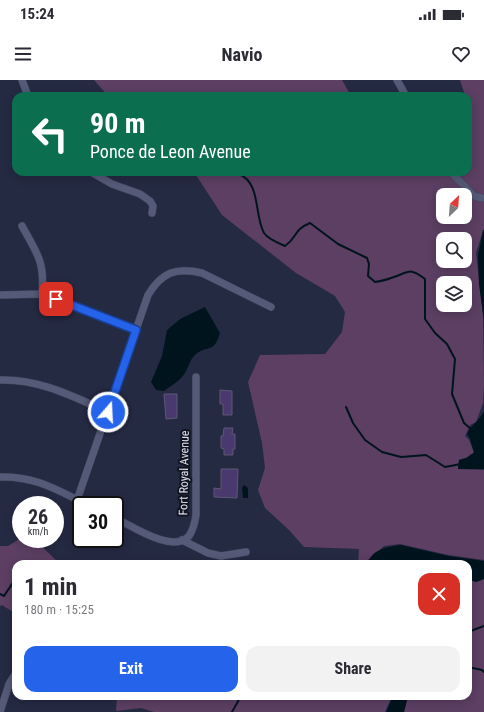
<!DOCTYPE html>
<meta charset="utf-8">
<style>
body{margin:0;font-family:"Roboto Condensed",sans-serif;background:#f2f2f3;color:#2b2b33;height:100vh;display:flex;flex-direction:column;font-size:15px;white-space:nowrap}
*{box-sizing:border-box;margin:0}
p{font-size:13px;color:#7c7c81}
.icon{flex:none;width:22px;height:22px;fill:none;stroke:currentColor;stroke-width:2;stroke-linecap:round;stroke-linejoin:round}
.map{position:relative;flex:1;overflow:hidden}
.details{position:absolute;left:12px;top:480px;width:460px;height:140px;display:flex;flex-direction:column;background:#fff;border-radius:12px;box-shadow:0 2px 10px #0003}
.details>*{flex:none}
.guide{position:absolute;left:12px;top:12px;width:460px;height:84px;border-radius:12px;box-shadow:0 2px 10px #0003;background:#0b6e4f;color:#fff;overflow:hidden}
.needle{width:26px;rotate:25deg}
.fabs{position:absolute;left:436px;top:108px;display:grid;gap:8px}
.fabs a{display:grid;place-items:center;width:36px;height:36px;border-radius:8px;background:#fff;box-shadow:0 2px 10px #0003;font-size:20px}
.speed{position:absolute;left:12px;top:416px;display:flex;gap:8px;font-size:20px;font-weight:700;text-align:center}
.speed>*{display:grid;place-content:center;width:52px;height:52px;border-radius:50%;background:#fff;box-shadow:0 2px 10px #0003;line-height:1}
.speed small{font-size:10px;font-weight:400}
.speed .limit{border:2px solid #111;border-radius:6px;background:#fff;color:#111}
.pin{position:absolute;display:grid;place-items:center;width:34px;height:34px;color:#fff;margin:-17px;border-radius:8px;box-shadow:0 2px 6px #0006}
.me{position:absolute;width:44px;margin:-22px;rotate:19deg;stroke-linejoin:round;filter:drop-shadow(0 0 3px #0008)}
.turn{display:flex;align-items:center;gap:14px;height:84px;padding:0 12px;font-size:18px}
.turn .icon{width:52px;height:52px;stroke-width:2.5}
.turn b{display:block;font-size:28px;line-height:34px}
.round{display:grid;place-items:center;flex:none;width:42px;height:42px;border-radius:12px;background:#f2f2f3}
.head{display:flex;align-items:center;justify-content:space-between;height:68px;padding:0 12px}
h1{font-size:24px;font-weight:700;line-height:30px}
.primary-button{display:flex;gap:8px;margin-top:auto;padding:8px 12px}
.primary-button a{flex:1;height:46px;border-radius:12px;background:#2563eb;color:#fff;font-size:16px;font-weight:700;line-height:46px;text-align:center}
.primary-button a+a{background:#f2f2f3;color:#2b2b33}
.status{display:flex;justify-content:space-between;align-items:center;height:28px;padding:0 20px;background:#fff;direction:ltr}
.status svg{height:11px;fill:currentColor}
header{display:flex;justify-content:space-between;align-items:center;height:52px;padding:0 12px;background:#fff;font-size:18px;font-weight:700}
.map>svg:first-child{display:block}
.green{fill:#5c3f63;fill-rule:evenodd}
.water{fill:#00141e}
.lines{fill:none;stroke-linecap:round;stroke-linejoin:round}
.stream{stroke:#00141e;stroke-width:2}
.building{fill:#4a396e;stroke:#5f5774}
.minor-casing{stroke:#40445a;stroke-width:8}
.minor{stroke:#545a77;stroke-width:7}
.route-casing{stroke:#184099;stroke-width:10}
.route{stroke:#2563eb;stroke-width:7}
.labels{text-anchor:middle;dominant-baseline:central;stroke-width:4;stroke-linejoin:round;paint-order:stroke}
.street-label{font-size:12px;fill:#dfe3f4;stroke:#11141f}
</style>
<div class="status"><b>15:24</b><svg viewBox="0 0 49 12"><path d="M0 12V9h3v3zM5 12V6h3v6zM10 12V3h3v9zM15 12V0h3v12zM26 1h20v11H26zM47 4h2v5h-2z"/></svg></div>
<header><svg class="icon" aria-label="menu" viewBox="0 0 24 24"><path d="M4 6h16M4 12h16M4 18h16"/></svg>Navio<svg class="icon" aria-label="heart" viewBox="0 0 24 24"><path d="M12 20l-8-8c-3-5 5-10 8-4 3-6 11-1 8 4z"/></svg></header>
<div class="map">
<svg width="484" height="632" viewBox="0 0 484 632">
<rect width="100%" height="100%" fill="#252a43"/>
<g class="green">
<path d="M94,0h248l9,16h-243z"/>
<path d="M460,0h24v148l-8,25 7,63 1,68 -1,19 -7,19 -6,3 -5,11 4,4 5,12 -8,6 -7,2 -1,9 26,1v90l-36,-5 -48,-11 -16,2 -21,18h-5l1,-15 -55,-2 -15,-17 -24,-22 -7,-18 7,-22 -3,-25 -14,-61 12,-27 65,-1 17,-22 3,-20 -10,-16 -39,-23 -74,-58 -28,-43h274v-76h-3zM443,115h22v22h-22zM443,159h22v22h-22zM443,203h22v22h-22z"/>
<path d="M21,458v1h13l26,25h-44v50l-14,-9 -2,1v-60h8z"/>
<path d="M468,499l8,3 8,-3v133h-80l4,-16h60z"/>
<path d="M117,616h275l-7,16h-231l-13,-4 -25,3z"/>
</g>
<g class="water">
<path d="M483,150h1v91l-5,-37 -1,-28z"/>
<path d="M205,227l15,26c-6,21 -13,12 -24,21 -6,5 -7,12 -11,19 -4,7 -14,13 -21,18l-8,-1 -5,-8 11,-26 5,-26 13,-11z"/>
<path d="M484,331v58h-26l1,-9 7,-2 8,-5 -4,-14 -3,-5c4,-10 11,-11 17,-23z"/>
<path d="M244,405l4,3v10h-5l-1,-10z"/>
<path d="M401,465l48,11 35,5v18l-8,3 -8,-3v-15h-100c2,-14 21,-18 33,-19z"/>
<path d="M393,616h15l-4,16h-18z"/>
</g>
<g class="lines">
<g class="stream">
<path d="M224,92c5,2 11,1 15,2 22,9 15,41 25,59 4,6 14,10 21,13 13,-9 8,-16 25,-23l28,21 29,14 2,6 -1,12 7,6c6,-1 11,-2 16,-4 17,-5 18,-12 34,1v40l10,14 12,11 8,15 -3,35 12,29 7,6"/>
<path d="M346,327l7,16 12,17 17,12 19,5 25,-2 19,12 16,-3"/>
<path d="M0,514l4,2 12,-18"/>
<path d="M468,552l16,-6"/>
<path d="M468,587l14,3 2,2"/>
<path d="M201,616h10"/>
<path d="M232,632l9,-16"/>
</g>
</g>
<g class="building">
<path d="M220,310l12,1v24h-9v-11h-3z"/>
<path d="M164,314h13v24l-11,1z"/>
<path d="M224,348h9l-1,6h3v15h-2v6h-9v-6l-3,-1v-12h2z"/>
<path d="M221,389h17l-1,29 -23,-1v-9l7,1z"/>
</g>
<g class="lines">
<g class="minor-casing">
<g id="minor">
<path d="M22,0l6,16"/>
<path d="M397,0l9,16"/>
<path d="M91,92l21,12 28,10 10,7 3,5 -1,7"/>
<path d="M451,92l23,24 8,2"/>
<path d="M22,146c15,27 23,36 20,68"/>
<path d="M0,215l42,-1 94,36"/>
<path d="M0,300c40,-1 72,16 108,32"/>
<path d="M0,397c36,-1 57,13 88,28"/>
<path d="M77,420l71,-205c14,-23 28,-28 54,-22l69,34"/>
<path d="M115,438c17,8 58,36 74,18 4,-6 6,-14 7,-21v-138"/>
<path d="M182,460l26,13 13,3 25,-4"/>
<path d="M0,632l9,-28 7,-11"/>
</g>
</g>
<use href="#minor" class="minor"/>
</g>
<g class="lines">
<g class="route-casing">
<path id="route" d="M56,219l80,31 -28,82"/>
</g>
<use href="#route" class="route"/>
</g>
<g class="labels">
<g class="street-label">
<text transform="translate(184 393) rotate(-89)">Fort Royal Avenue</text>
</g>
</g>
</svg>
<div class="fabs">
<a><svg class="needle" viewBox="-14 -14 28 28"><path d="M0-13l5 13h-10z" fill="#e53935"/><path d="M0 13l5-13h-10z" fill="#7c7c81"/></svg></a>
<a><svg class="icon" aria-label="search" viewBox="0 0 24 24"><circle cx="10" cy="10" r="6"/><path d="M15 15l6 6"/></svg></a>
<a><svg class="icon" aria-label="layers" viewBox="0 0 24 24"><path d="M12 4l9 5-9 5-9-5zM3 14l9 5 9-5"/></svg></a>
</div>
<div class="speed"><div>26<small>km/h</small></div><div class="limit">30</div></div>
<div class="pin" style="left:56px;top:219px;background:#d93025"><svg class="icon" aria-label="arrive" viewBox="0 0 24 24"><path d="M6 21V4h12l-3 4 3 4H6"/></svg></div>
<svg class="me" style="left:108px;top:332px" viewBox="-20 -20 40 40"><circle r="17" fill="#2563eb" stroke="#fff" stroke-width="3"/><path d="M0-11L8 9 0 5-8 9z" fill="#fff"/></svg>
<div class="guide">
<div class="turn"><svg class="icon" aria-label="left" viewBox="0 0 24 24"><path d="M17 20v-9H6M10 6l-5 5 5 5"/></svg><div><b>90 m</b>Ponce de Leon Avenue</div></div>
</div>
<section class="details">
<div class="head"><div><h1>1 min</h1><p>180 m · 15:25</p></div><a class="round" style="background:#d93025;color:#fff"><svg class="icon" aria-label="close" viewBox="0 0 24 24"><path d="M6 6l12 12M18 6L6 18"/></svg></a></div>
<div class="primary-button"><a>Exit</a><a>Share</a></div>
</section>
</div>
